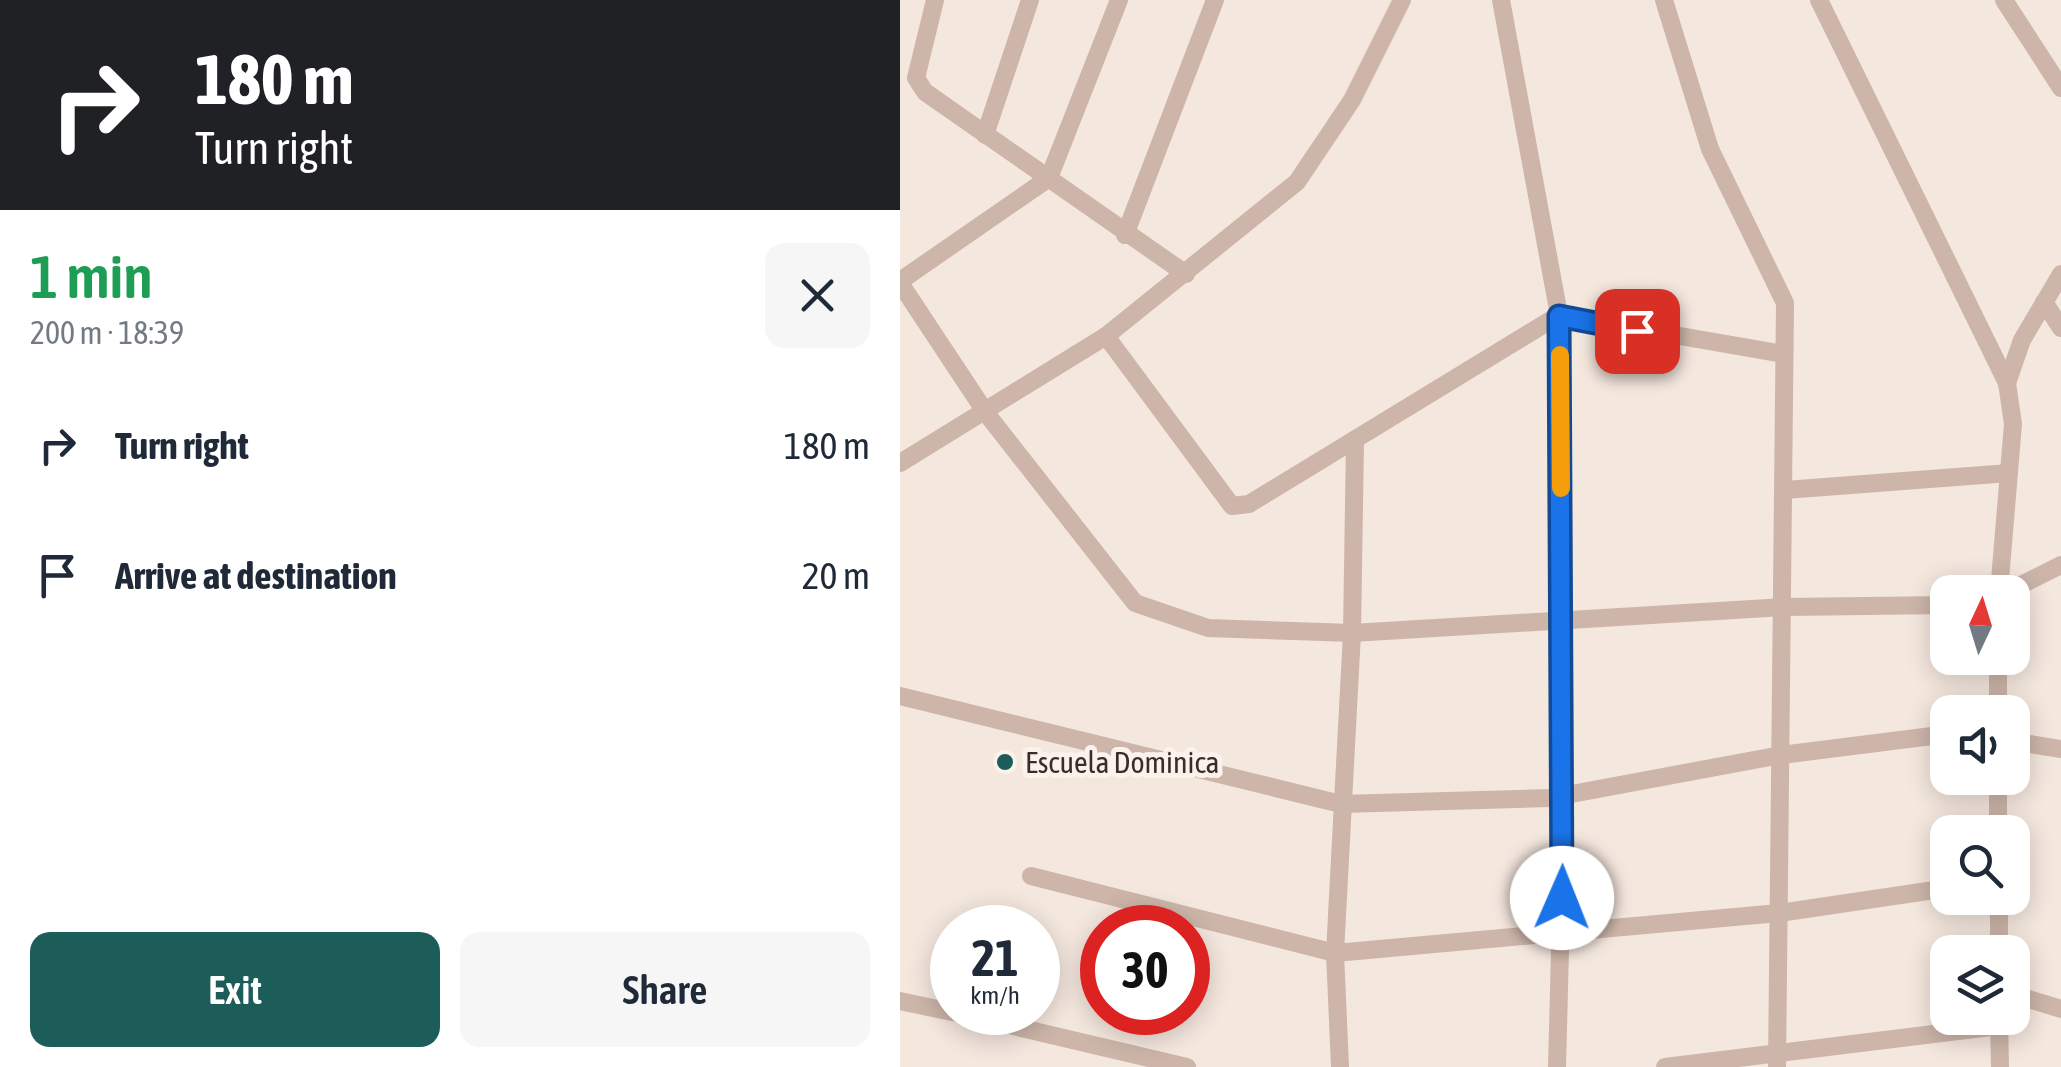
<!DOCTYPE html>
<meta charset="utf-8">
<style>
body{margin:0;font-family:"Asap Condensed",sans-serif;background:#f6f6f7;color:#1f2937;height:100vh;display:flex;flex-direction:column;font-size:38px;white-space:nowrap}
*{box-sizing:border-box;margin:0}
p{font-size:32px;color:#747a83}
.icon{flex:none;width:55px;height:55px;fill:none;stroke:currentColor;stroke-width:2;stroke-linecap:round;stroke-linejoin:round}
.map{position:relative;flex:1;overflow:hidden}
.drawer{display:flex;flex-direction:column;background:#fff;width:900px}
.drawer>*{flex:none}
.banner{background:#202124;color:#fff;overflow:hidden}
.needle{width:65px;rotate:4deg}
.tools{position:absolute;left:1030px;top:575px;display:grid;gap:20px}
.tools a{display:grid;place-items:center;width:100px;height:100px;border-radius:20px;background:#fff;box-shadow:0 5px 25px #0003;font-size:50px}
.speed{position:absolute;left:30px;top:905px;display:flex;gap:20px;font-size:50px;font-weight:700;text-align:center}
.speed>*{display:grid;place-content:center;width:130px;height:130px;border-radius:50%;background:#fff;box-shadow:0 5px 25px #0003;line-height:1}
.speed small{font-size:25px;font-weight:400}
.speed .limit{border:15px solid #d22;background:#fff;color:#111}
.pin{position:absolute;display:grid;place-items:center;width:85px;height:85px;color:#fff;margin:-42px;border-radius:20px;box-shadow:0 5px 15px #0006}
.me{position:absolute;width:110px;margin:-55px;rotate:1deg;stroke-linejoin:round;filter:drop-shadow(0 0 8px #0008)}
.turn{display:flex;align-items:center;gap:35px;height:210px;padding:0 30px;font-size:45px}
.turn .icon{width:130px;height:130px;stroke-width:2.5}
.turn b{display:block;font-size:70px;line-height:85px}
.round{display:grid;place-items:center;flex:none;width:105px;height:105px;border-radius:20px;background:#f6f6f7}
.head{display:flex;align-items:center;justify-content:space-between;height:170px;padding:0 30px}
h1{font-size:60px;font-weight:600;line-height:75px;color:#1e9e55}
.button{display:flex;gap:20px;margin-top:auto;padding:20px 30px}
.button a{flex:1;height:115px;border-radius:20px;background:#1d5d59;color:#fff;font-size:40px;font-weight:600;line-height:115px;text-align:center}
.button a+a{background:#f6f6f7;color:#1f2937}
ul{padding:0;list-style:none}
li{display:flex;align-items:center;gap:30px;height:130px;padding:0 30px}
li div{flex:1}
li b{display:block;font-size:38px}
li em{font-style:normal}
main{display:flex;flex:1;min-height:0}
.map>svg:first-child{display:block}
.lines{fill:none;stroke-linecap:round;stroke-linejoin:round}
.minor{stroke:#cdb5a9;stroke-width:18}
.route-casing{stroke:#114b97;stroke-width:25}
.route{stroke:#1a73e8;stroke-width:18}
.slow{stroke:#f59e0b;stroke-width:18}
.poi-dot{fill:#1d5d59;stroke:#fbf2eb;stroke-width:4}
.labels{text-anchor:middle;dominant-baseline:central;stroke-width:10;stroke-linejoin:round;paint-order:stroke}
.poi-label{font-size:30px;fill:#3a2c29;stroke:#fbf2eb;text-anchor:start}
</style>
<main>
<section class="drawer">
<div class="banner">
<div class="turn"><svg class="icon" aria-label="right" viewBox="0 0 24 24"><path d="M7 20v-9h11M14 6l5 5-5 5"/></svg><div><b>180 m</b>Turn right</div></div>
</div>
<div class="head"><div><h1>1 min</h1><p>200 m · 18:39</p></div><a class="round"><svg class="icon" aria-label="close" viewBox="0 0 24 24"><path d="M6 6l12 12M18 6L6 18"/></svg></a></div>
<ul>
<li><svg class="icon" aria-label="right" viewBox="0 0 24 24"><path d="M7 20v-9h11M14 6l5 5-5 5"/></svg><div><b>Turn right</b></div><em>180 m</em></li>
<li><svg class="icon" aria-label="arrive" viewBox="0 0 24 24"><path d="M6 21V4h12l-3 4 3 4H6"/></svg><div><b>Arrive at destination</b></div><em>20 m</em></li>
</ul>
<div class="button"><a>Exit</a><a>Share</a></div>
</section>
<div class="map">
<svg width="1161" height="1067" viewBox="0 0 1161 1067">
<rect width="100%" height="100%" fill="#f4e7de"/>
<g class="lines">
<g class="minor">
<path d="M35,0l-19,78 9,14 261,182"/>
<path d="M601,0l58,315 225,39"/>
<path d="M764,0l46,149 75,154 -8,764"/>
<path d="M919,0l188,383 6,41 -14,168"/>
<path d="M1104,0l57,88"/>
<path d="M85,135l45,-135"/>
<path d="M225,235l90,-235"/>
<path d="M0,281l149,-103 70,-178"/>
<path d="M0,283l86,130 149,190 73,25 144,5 432,-26 164,-2"/>
<path d="M1144,302l17,26"/>
<path d="M206,336l126,170 17,-2 310,-189"/>
<path d="M1107,383l15,-43 39,-66"/>
<path d="M0,463l206,-127 191,-154 55,-82 50,-100"/>
<path d="M885,490l224,-17"/>
<path d="M1107,592l54,-27"/>
<path d="M0,696l441,108 209,-6 231,-43 167,-21"/>
<path d="M1098,712v-54"/>
<path d="M1112,741l49,8"/>
<path d="M1098,778v54"/>
<path d="M131,876l304,77 444,-40 169,-25"/>
<path d="M1099,898v54"/>
<path d="M1112,994l49,15"/>
<path d="M0,1001l52,11"/>
<path d="M54,1012l233,55"/>
<path d="M1099,1018l1,49"/>
<path d="M440,1067l-5,-114 17,-320 3,-192"/>
<path d="M657,1067l7,-271 -5,-481"/>
<path d="M765,1067l334,-41"/>
</g>
</g>
<g class="lines">
<g class="route-casing">
<path id="route" d="M662,898l-3,-582 78,15"/>
</g>
<use href="#route" class="route"/>
<path class="slow" d="M660,355l1,133"/>
</g>
<circle class="poi-dot" cx="105" cy="762" r="10"/>
<g class="labels">
<g class="poi-label">
<text x="125" y="762">Escuela Dominica</text>
</g>
</g>
</svg>
<div class="tools">
<a><svg class="needle" viewBox="-14 -14 28 28"><path d="M0-13l5 13h-10z" fill="#e53935"/><path d="M0 13l5-13h-10z" fill="#747a83"/></svg></a>
<a><svg class="icon" aria-label="sound" viewBox="0 0 24 24"><path d="M4 9h4l5-4v14l-5-4H4zM17 9q2 3 0 6"/></svg></a>
<a><svg class="icon" aria-label="search" viewBox="0 0 24 24"><circle cx="10" cy="10" r="6"/><path d="M15 15l6 6"/></svg></a>
<a><svg class="icon" aria-label="layers" viewBox="0 0 24 24"><path d="M12 4l9 5-9 5-9-5zM3 14l9 5 9-5"/></svg></a>
</div>
<div class="speed"><div>21<small>km/h</small></div><div class="limit">30</div></div>
<div class="pin" style="left:737px;top:331px;background:#d93025"><svg class="icon" aria-label="arrive" viewBox="0 0 24 24"><path d="M6 21V4h12l-3 4 3 4H6"/></svg></div>
<svg class="me" style="left:662px;top:898px" viewBox="-20 -20 40 40"><circle r="19" fill="#fff"/><path d="M0-13L10 11 0 6-10 11z" fill="#1a73e8"/></svg>
</div>
</main>
